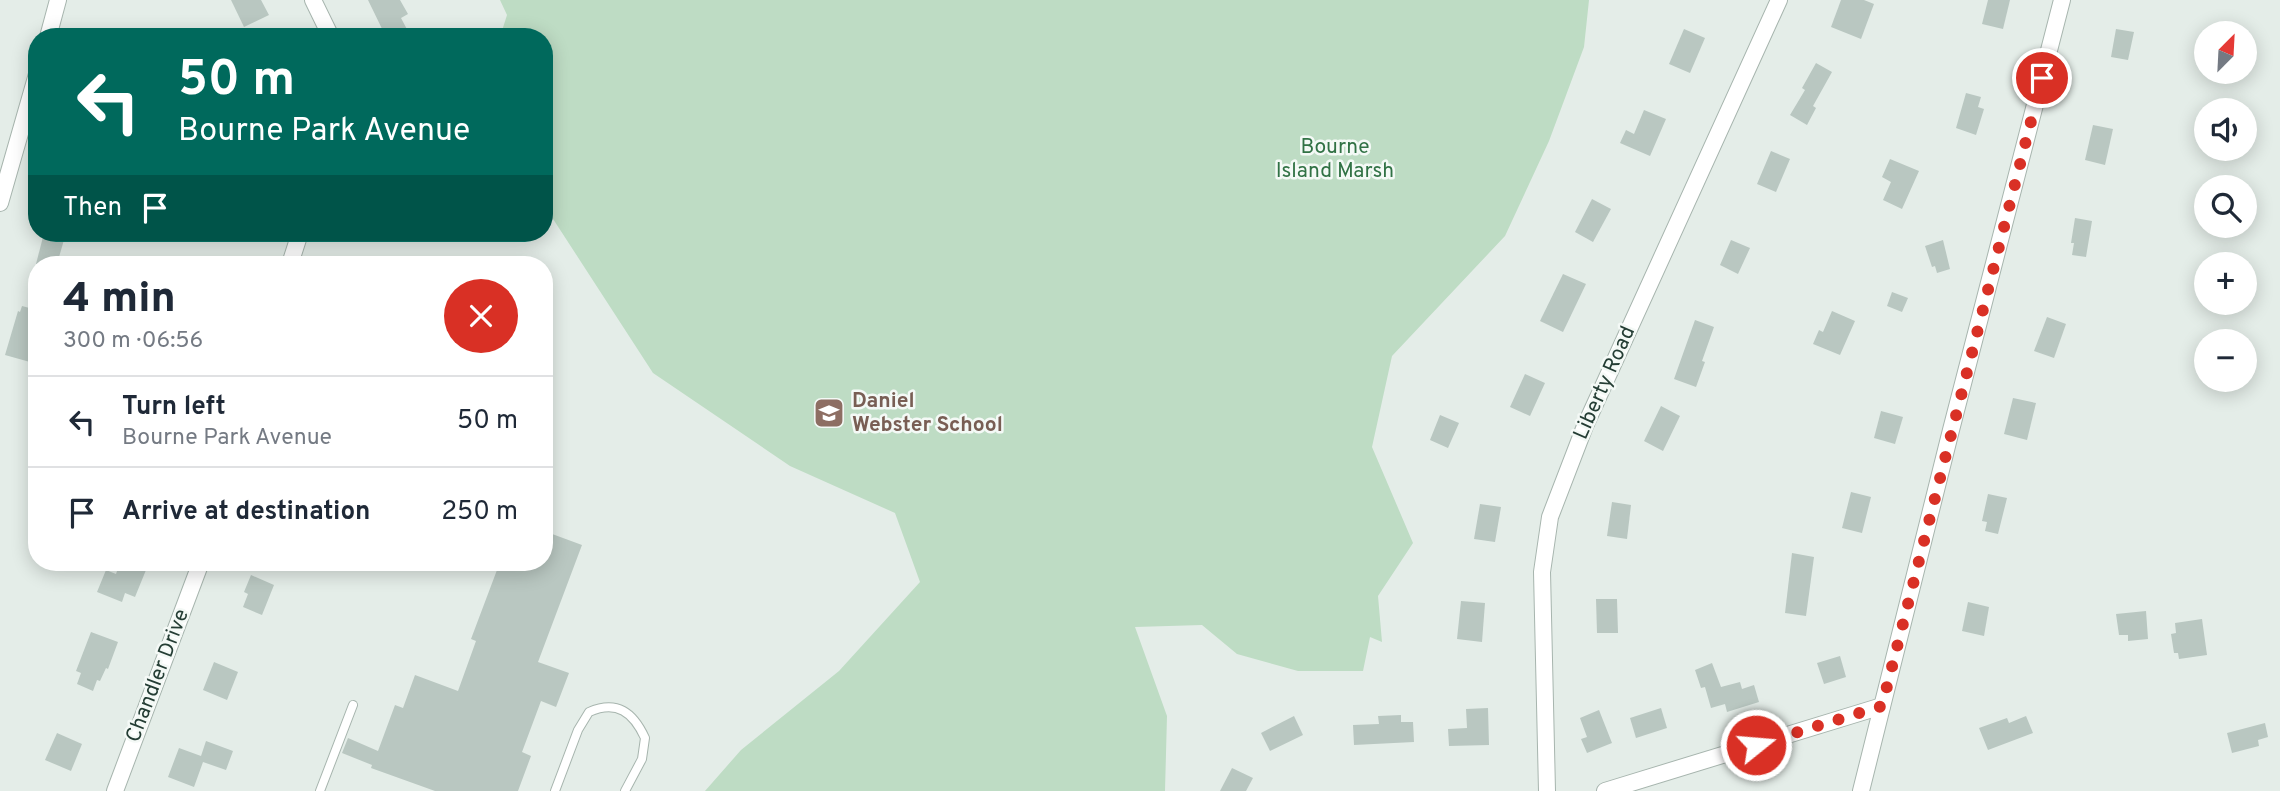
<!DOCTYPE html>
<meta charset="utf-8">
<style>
body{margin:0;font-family:Overpass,sans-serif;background:#f2f2f3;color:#1f2937;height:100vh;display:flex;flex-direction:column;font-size:26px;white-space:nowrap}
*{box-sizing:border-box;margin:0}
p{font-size:23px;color:#747a83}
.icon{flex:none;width:38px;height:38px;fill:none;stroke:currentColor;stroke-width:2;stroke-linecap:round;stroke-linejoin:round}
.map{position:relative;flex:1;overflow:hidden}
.side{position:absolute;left:28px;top:256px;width:525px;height:315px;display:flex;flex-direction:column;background:#fff;border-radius:28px;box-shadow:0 4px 18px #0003}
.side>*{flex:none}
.top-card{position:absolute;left:28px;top:28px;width:525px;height:214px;border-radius:28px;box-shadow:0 4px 18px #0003;background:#00695c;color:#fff;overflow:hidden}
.needle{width:46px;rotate:24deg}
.fabs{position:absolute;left:2194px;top:21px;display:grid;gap:14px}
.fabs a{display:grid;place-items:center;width:63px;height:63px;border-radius:50%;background:#fff;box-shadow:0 4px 18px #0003;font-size:35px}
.pin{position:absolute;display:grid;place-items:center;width:60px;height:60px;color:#fff;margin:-30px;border:4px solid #fff;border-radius:50%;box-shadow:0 2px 7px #0007}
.me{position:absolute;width:77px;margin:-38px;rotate:73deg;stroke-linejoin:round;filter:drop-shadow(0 0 5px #0008)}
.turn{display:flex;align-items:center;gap:24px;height:147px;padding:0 35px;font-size:32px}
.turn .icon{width:91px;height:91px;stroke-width:2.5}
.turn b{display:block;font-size:49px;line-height:60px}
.then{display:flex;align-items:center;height:66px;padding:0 35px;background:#0003;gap:14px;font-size:26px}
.round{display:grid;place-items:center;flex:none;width:74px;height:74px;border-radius:37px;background:#f2f2f3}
.summary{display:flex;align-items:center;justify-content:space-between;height:119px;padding:0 35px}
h1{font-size:42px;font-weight:800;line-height:52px}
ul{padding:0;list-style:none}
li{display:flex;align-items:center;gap:21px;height:91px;padding:0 35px;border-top:2px solid #e0e1e3}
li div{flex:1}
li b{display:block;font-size:26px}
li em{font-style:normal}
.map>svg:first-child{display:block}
.green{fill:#bedcc4}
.building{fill:#b9c7c1}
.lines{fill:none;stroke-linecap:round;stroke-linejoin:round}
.service-casing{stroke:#a7b5ae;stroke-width:10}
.minor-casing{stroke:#a7b5ae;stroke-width:18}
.service{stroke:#fff;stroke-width:8}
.minor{stroke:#fff;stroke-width:16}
.route{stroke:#d93025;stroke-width:12;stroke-dasharray:0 21.6}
.labels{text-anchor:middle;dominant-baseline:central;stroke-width:5;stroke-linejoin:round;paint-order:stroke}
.park-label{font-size:21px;fill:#317245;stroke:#f4f9f6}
.street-label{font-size:21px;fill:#243d34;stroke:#f4f9f6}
.education-label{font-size:21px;font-weight:bold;fill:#785e54;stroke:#f4f9f6;text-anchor:start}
</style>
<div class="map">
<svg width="2280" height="791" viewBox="0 0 2280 791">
<rect width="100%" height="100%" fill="#e4ede8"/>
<path class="green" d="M500,0h1089l-5,47 -35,94 -44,95 -113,120 -20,91 41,96 -35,53 4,46 -12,-5 -7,34h-65l-61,-17 -35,-29 -67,2 32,89 -2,75h-460l36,-41 98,-79 81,-89 -25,-69 -105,-47 -137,-93 -109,-168v-168h-44l7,-22z"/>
<g class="building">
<path d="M231,0h30l8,15 -25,12z"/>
<path d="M368,0h32l8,14 -7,4 10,19h-25z"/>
<path d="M1841,0h23l10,4 -13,35 -30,-12z"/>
<path d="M1988,0h22l-7,29 -21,-5z"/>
<path d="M1684,29l21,9 -15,35 -21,-9z"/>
<path d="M2116,29l18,3 -6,28 -17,-3z"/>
<path d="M1816,63l16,9 -19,34 3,2 -9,17 -17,-10 15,-25 -3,-2z"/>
<path d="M1966,93l15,4 -3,10 6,2 -8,26 -20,-7z"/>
<path d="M1644,110l22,9 -16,37 -30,-13 6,-13 8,4z"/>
<path d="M2093,125l20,4 -8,36 -20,-5z"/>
<path d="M1771,151l19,8 -14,33 -19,-8z"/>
<path d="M1890,159l29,12 -17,38 -19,-9 8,-18 -9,-5z"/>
<path d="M1592,199l19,10 -18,33 -18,-10z"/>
<path d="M2075,218l17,3 -6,36 -14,-2 2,-12h-3z"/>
<path d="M44,233h22l-9,31h-21z"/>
<path d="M1731,240l19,8 -12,26 -18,-9z"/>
<path d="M1943,240l7,29 -13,4 -2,-7 -3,1 -7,-21z"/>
<path d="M1563,274l23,10 -23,48 -23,-11z"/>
<path d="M1892,292l16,6 -6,14 -15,-6z"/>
<path d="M22,306l15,4v20l-5,16 5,1v17l-32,-9 13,-44 2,1z"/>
<path d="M1832,311l23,10 -15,34 -27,-11 6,-14 4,2z"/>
<path d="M2047,317l19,7 -12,34 -20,-7z"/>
<path d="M1695,320l19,7 -12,34 3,1 -9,25 -22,-8z"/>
<path d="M1525,374l20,9 -15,33 -20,-9z"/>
<path d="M2013,398l23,5 -9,37 -23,-6z"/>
<path d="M1661,406l19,10 -17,35 -19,-10z"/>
<path d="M1881,411l22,6 -8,27 -21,-6z"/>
<path d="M1440,415l19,8 -11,25 -18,-8z"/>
<path d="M1851,492l20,5 -9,36 -20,-5z"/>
<path d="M1988,494l19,4 -9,36 -13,-3 2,-9 -5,-1z"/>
<path d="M1612,502l19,3 -4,34 -20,-3z"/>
<path d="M1480,504l21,3 -6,35 -21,-3z"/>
<path d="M544,531l38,14 -44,117 31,11 -13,34 -15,-6 -19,51 9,4 -13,35h-83l-64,-23 1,-3 -30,-12 6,-15 30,13 17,-46 8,3 12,-33 43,16 18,-50 -5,-2 29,-77h44z"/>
<path d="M1792,553l22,4 -8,59 -21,-3z"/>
<path d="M120,562l26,8 -11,27 -10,-4 -3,9 -25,-10 9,-22 10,4z"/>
<path d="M251,575l23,10 -12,30 -19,-8 5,-13 -4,-2z"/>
<path d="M1596,599h21l1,34h-21z"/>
<path d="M1461,601l24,2 -3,39 -25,-3z"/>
<path d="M1968,602l21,5 -5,29 -22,-5z"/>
<path d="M2146,611l2,28 -20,2v-6h-9l-3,-21z"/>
<path d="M2202,619l5,36 -28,4 -1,-6h-4l-3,-19 5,-1 -1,-10z"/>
<path d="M91,632l27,10 -10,27 -2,-1 -6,13 -3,-1 -4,11 -16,-7 4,-11 -5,-2z"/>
<path d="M1840,656l6,21 -22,7 -7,-21z"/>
<path d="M214,662l24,10 -11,28 -24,-10z"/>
<path d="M1712,663l9,24 19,-5 2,7 12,-4 5,17 -32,10 -2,-8 -14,4 -6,-21 -4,1 -6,-18z"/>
<path d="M1488,708l1,37 -40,1 -1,-17 19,-1 -1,-19z"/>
<path d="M1661,708l6,20 -31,10 -6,-20z"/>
<path d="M1599,710l13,33 -25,10 -6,-14 6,-2 -7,-19z"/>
<path d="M1401,715v7h12l1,20 -60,3 -1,-20 26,-1 -1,-8z"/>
<path d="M1294,716l9,19 -33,16 -9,-18z"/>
<path d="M2026,716l7,17 -45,17 -9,-22 28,-10 2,5z"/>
<path d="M2265,723l3,14 -10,3 1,6 -27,7 -5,-20z"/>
<path d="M57,733l25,11 -11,27 -26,-11z"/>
<path d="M206,741l27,10 -7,19 -23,-8 -9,25 -26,-10 11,-29 22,8z"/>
<path d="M1232,768l21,10 -7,13h-26z"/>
</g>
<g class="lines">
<g class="service-casing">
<g id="service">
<path d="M320,791l33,-86"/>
<path d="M555,791l23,-61 11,-18c28,-12 44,0 56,26l-3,21 -17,32"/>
</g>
</g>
<g class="minor-casing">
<g id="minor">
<path d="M313,0l18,37"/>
<path d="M48,37l10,-37"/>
<path d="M0,203l37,-129"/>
<path d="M290,264l10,-31"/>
<path d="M115,791l86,-229"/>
<path d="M1547,791l-5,-219 8,-55 35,-91 194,-426"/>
<path d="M1605,791l277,-85"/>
<path d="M1861,791l90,-361 111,-430"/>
</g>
</g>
<use href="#service" class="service"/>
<use href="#minor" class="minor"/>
</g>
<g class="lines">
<path class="route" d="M1756,745l126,-39 160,-628"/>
</g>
<defs>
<g id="school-square" transform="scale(1.575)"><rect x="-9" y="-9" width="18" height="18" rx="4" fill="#8d6e63" stroke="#f4f9f6"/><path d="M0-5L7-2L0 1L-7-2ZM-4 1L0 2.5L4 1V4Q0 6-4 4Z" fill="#fff"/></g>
</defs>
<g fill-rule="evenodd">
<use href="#school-square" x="829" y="413"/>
</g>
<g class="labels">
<g class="park-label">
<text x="1335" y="147">Bourne<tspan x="1335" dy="24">Island Marsh</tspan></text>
</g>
<g class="street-label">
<text transform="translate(1605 383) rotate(-66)">Liberty Road</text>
<text transform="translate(158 676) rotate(-69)">Chandler Drive</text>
</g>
<g class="education-label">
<text x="852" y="401">Daniel<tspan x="852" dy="24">Webster School</tspan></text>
</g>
</g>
</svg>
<div class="fabs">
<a><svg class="needle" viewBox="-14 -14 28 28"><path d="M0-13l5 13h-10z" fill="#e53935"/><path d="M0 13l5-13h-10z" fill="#747a83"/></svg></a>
<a><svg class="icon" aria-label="sound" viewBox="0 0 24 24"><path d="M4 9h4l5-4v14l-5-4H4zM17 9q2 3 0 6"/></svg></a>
<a><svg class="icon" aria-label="search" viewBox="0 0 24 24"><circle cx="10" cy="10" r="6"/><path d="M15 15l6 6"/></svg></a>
<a>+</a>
<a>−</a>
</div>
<div class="pin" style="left:2042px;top:78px;background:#d93025"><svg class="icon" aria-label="arrive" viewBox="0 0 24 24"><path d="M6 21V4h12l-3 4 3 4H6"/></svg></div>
<svg class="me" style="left:1756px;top:745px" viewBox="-20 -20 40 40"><circle r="17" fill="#d93025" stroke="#fff" stroke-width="3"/><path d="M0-11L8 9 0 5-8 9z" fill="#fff"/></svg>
<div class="top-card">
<div class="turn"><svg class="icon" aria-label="left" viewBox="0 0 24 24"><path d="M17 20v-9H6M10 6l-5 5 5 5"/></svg><div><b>50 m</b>Bourne Park Avenue</div></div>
<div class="then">Then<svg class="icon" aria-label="arrive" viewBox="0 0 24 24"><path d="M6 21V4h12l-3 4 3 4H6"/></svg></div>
</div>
<section class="side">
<div class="summary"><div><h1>4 min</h1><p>300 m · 06:56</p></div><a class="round" style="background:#d93025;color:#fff"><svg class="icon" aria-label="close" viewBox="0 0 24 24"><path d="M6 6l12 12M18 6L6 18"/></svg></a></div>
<ul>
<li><svg class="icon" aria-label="left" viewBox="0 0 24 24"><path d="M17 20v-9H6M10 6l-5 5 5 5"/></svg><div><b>Turn left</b><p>Bourne Park Avenue</p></div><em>50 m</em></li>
<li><svg class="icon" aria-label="arrive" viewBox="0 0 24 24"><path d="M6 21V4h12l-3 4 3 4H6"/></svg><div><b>Arrive at destination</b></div><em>250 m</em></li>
</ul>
</section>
</div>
